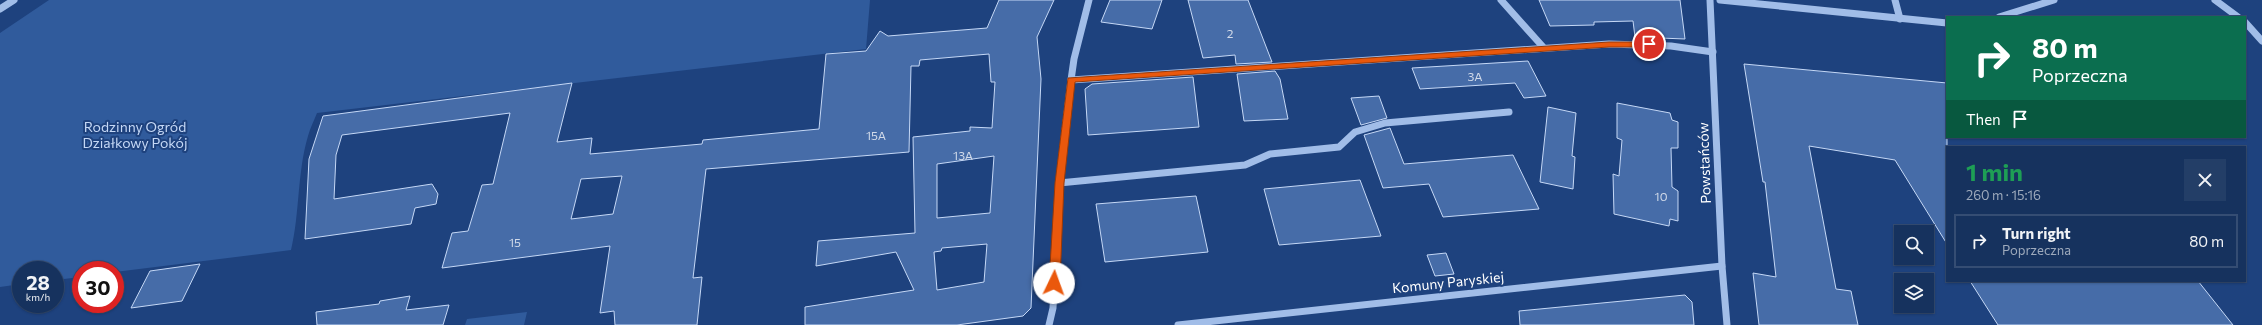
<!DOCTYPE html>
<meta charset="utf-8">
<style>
body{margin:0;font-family:Commissioner,sans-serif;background:#233e67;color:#f1f3f6;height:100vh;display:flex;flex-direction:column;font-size:15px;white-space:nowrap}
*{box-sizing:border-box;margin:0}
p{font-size:13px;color:#9eaabc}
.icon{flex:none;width:22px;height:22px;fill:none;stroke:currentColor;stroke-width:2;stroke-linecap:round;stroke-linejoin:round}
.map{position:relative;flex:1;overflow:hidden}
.details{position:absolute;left:1946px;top:146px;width:300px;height:136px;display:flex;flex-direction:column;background:#16325e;border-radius:0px;box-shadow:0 1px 3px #0004,0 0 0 1px #354d73}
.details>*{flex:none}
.banner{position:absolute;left:1946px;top:16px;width:300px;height:122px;border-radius:0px;box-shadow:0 1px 3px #0004,0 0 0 1px #354d73;background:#0b6e4f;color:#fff;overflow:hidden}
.controls{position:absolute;left:1894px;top:225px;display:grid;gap:8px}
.controls a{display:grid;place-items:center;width:40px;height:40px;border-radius:0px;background:#16325e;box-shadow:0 1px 3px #0004,0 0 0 1px #354d73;font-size:20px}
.speed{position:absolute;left:12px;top:261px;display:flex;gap:8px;font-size:20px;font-weight:700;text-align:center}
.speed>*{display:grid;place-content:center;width:52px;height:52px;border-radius:50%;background:#16325e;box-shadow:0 1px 3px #0004,0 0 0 1px #354d73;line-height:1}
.speed small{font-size:10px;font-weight:400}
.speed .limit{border:6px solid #d22;background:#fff;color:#111}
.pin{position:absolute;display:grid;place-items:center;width:34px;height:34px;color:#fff;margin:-17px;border:2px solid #fff;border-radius:50%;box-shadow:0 1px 4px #0007}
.me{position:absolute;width:44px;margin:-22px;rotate:3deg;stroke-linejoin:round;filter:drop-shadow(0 0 3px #0008)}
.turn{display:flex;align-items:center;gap:14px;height:84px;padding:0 20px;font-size:18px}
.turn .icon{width:52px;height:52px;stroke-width:2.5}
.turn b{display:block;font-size:28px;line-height:34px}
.then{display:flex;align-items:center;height:38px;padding:0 20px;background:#0003;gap:8px;font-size:15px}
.round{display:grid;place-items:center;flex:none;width:42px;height:42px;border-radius:0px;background:#233e67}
.head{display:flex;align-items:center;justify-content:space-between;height:68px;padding:0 20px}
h1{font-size:24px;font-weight:700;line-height:30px;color:#1e9e55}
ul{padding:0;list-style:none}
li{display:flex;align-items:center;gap:12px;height:54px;margin:0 8px 6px;padding:0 12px;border:2px solid #354d73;border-radius:0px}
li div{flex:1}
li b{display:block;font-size:15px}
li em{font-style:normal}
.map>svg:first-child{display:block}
.green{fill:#305b9c}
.building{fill:#466ca8;stroke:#c5d8f6;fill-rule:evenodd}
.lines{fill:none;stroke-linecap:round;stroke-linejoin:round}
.minor{stroke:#a1bde8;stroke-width:7}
.route{fill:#ea580c;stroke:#983908}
.labels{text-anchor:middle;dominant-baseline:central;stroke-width:4;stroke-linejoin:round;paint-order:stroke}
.number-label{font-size:12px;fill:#d1dae9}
.park-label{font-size:14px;fill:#c5d8f6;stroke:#1e427e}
.street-label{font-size:14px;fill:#fff;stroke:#1e427e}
</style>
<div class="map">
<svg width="2262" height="325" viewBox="0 0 2262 325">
<rect width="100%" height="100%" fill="#1e427e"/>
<g class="green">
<path d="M49,0h821l-4,49 -549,64c-3,8 -7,15 -9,23 -11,37 -8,77 -17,114l-176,22v-2h-34v7l-26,3v-10h-34v14l-21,3v-254z"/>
<path d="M527,312l-3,13h-59l2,-6z"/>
</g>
<g class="building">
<path d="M999,0h55l-17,37 4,42 -10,229 -8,8 -66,9h-152v-18l109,-17 -18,-38 -80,14 2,-25 97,-8 -2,-96 57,-6v-4l22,1 3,-46h-4l-2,-28 -69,6 -1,6h-8l-2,86 -203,17 -13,109 9,-1 -5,48h-82l-1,-14 -14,2 10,-67 -168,22 10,-35 16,-2 14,-46 11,-1 17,-71 -168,22 -6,20 -2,44 98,-15 6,10 -2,10 -21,4 -4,16 -106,15 4,-80 14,-43 249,-33 -15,59 35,-4 -2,16 112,-10 1,-4 116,-11 7,-75 40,-3 14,-20 8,5 99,-8zM994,156l-4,57 -53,5v-54zM622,176l-9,38 -42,5 10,-40zM987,244l-3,38 -47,8 -3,-38 7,-1 1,-3z"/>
<path d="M1110,0h52l-10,29 -51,-7z"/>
<path d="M1188,0h60l24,62 -36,2 -1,-9 -32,3z"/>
<path d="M1539,0h141l5,39 -50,-2 -2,-16 -39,1v3l-44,1z"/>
<path d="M1528,61l18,35 -22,2 -9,-15 -95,6 -8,-21z"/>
<path d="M1744,64l203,19v161l-52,-84 -86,-14 27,143 15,2 7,34h-99l-6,-52 23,4 -11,-95h-2z"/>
<path d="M1275,71l5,8 8,40 -44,2 -7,-47z"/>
<path d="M1193,77l6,50 -111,8 -3,-46 7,-5z"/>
<path d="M1379,96l8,22 -26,7 -10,-27z"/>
<path d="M1617,103l53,10 2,7 6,2v26h-7l1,39 6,4v30l-8,-2 -1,7 -55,-12 -1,-40 6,2 3,-36 -5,-2z"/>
<path d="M1548,107l28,6 -4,43 3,1 -2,32 -33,-7z"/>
<path d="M1390,128l14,36 109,-9 26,54 -96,8 -14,-33 -46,4 -19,-53z"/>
<path d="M1360,180l21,56 -102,9 -15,-56z"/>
<path d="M1196,196l12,56 -103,10 -9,-58z"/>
<path d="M1446,253l8,21 -19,2 -8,-21z"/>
<path d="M200,264l-18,37 -51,7 19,-37z"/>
<path d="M1970,281h228l35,44h-235z"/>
<path d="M1685,295l7,7 2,23h-174l-1,-14z"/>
<path d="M410,296l-4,14 43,-5 -6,20h-126l-1,-13 63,-8 1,-3z"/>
</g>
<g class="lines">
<g class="minor">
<path d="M1501,0l43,48"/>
<path d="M1710,0l12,266 5,59"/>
<path d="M1720,0l227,23"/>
<path d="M1895,0l5,19"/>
<path d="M2215,0l23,17"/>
<path d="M0,9l14,-9"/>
<path d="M1999,17l55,-17"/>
<path d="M2245,22l17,19"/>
<path d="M1071,80l538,-36 62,2 42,6"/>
<path d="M1059,183l186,-18 25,-11 69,-7 16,-15 30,-9 124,-11"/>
<path d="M1049,325l4,-17 6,-125 12,-103 3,-21 15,-59"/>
<path d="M1178,325l544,-59"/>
</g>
</g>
<path class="route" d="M1609,42h40l4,2 -4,3h-40l-534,35 -11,101 -4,100 -6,4 -5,-4 6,-100 13,-105z"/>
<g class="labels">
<g class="number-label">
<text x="1230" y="33">2</text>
<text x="1475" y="76">3A</text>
<text x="876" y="135">15A</text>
<text x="963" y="155">13A</text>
<text x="1661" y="196">10</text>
<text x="515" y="242">15</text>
</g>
<g class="park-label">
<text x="135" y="126">Rodzinny Ogród<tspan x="135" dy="16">Działkowy Pokój</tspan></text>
</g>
<g class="street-label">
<text transform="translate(1704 163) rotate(-92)">Powstańców</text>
<text transform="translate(1448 282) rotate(-6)">Komuny Paryskiej</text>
</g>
</g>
</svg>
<div class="controls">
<a><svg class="icon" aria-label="search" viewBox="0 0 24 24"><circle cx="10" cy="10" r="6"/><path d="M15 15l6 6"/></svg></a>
<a><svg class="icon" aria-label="layers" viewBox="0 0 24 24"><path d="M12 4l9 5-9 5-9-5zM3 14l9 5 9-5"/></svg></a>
</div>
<div class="speed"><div>28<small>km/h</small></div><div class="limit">30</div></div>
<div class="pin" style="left:1649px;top:44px;background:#d93025"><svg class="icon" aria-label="arrive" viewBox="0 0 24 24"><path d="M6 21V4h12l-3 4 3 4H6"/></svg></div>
<svg class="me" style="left:1054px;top:283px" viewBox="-20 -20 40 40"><circle r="19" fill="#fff"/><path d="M0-13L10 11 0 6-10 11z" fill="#ea580c"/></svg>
<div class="banner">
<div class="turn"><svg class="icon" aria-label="right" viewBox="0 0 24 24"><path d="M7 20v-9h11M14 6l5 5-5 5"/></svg><div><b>80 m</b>Poprzeczna</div></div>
<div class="then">Then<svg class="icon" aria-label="arrive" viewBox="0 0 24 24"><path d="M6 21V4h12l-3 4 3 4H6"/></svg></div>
</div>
<section class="details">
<div class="head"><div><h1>1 min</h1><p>260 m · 15:16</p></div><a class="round"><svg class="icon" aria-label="close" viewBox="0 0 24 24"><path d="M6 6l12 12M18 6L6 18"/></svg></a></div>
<ul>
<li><svg class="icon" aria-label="right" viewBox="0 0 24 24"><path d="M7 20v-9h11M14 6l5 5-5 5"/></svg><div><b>Turn right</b><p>Poprzeczna</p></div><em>80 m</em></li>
</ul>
</section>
</div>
